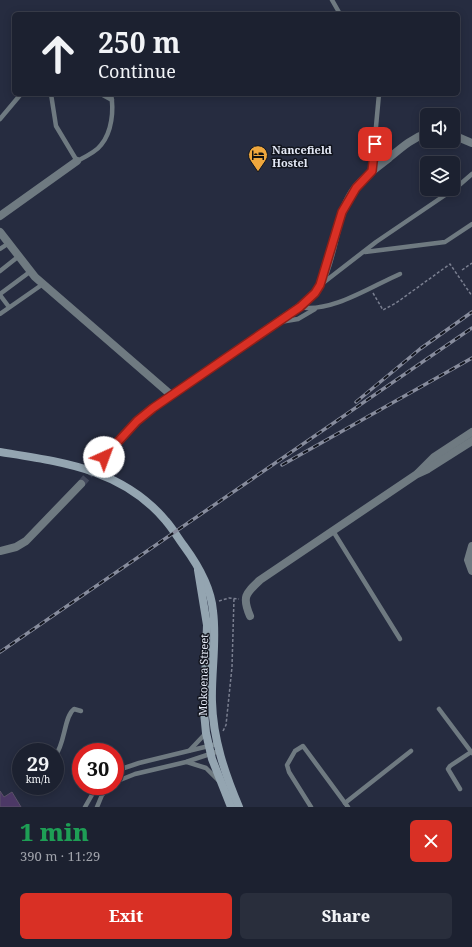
<!DOCTYPE html>
<meta charset="utf-8">
<style>
body{margin:0;font-family:"Noto Serif",serif;background:#292e3c;color:#f1f3f6;height:100vh;display:flex;flex-direction:column;font-size:15px;white-space:nowrap}
*{box-sizing:border-box;margin:0}
p{font-size:13px;color:#a0a3ab}
.icon{flex:none;width:22px;height:22px;fill:none;stroke:currentColor;stroke-width:2;stroke-linecap:round;stroke-linejoin:round}
.map{position:relative;height:807px;overflow:hidden}
.sheet{display:flex;flex-direction:column;background:#1c2130;flex:1}
.sheet>*{flex:none}
.top-card{position:absolute;left:12px;top:12px;width:448px;height:84px;border-radius:6px;box-shadow:0 2px 10px #0003,0 0 0 1px #3a3e4c;background:#1c2130;color:#f1f3f6;overflow:hidden}
.buttons{position:absolute;left:420px;top:108px;display:grid;gap:8px}
.buttons a{display:grid;place-items:center;width:40px;height:40px;border-radius:6px;background:#1c2130;box-shadow:0 2px 10px #0003,0 0 0 1px #3a3e4c;font-size:20px}
.speed{position:absolute;left:12px;top:743px;display:flex;gap:8px;font-size:20px;font-weight:700;text-align:center}
.speed>*{display:grid;place-content:center;width:52px;height:52px;border-radius:50%;background:#1c2130;box-shadow:0 2px 10px #0003,0 0 0 1px #3a3e4c;line-height:1}
.speed small{font-size:10px;font-weight:400}
.speed .limit{border:6px solid #d22;background:#fff;color:#111}
.pin{position:absolute;display:grid;place-items:center;width:34px;height:34px;color:#fff;margin:-17px;border-radius:8px;box-shadow:0 2px 6px #0006}
.me{position:absolute;width:44px;margin:-22px;rotate:43deg;stroke-linejoin:round;filter:drop-shadow(0 0 3px #0008)}
.turn{display:flex;align-items:center;gap:14px;height:84px;padding:0 20px;font-size:18px}
.turn .icon{width:52px;height:52px;stroke-width:2.5}
.turn b{display:block;font-size:28px;line-height:34px}
.round{display:grid;place-items:center;flex:none;width:42px;height:42px;border-radius:6px;background:#292e3c}
.summary{display:flex;align-items:center;justify-content:space-between;height:68px;padding:0 20px}
h1{font-size:24px;font-weight:800;line-height:30px;color:#1e9e55}
.cta{display:flex;gap:8px;margin-top:auto;padding:8px 20px}
.cta a{flex:1;height:46px;border-radius:6px;background:#d93025;color:#fff;font-size:16px;font-weight:800;line-height:46px;text-align:center}
.cta a+a{background:#292e3c;color:#f1f3f6}
.map>svg:first-child{display:block}
.building{fill:#4c3866;stroke:#5b5268}
.lines{fill:none;stroke-linecap:round;stroke-linejoin:round}
.minor-tunnel{stroke:#42485b;stroke-width:8;stroke-dasharray:8 4;stroke-linecap:butt}
.path{stroke:#7a7f90;stroke-width:1.5;stroke-dasharray:3 2;stroke-linecap:butt}
.service{stroke:#6f7a81;stroke-width:4.5}
.minor{stroke:#6f7a81;stroke-width:8}
.secondary{stroke:#94a5b1;stroke-width:8}
.rail-casing{stroke:#878c9d;stroke-width:3.5}
.rail{stroke:#12151e;stroke-width:2;stroke-dasharray:6;stroke-linecap:butt}
.route-casing{stroke:#8d1f18;stroke-width:10}
.route{stroke:#d93025;stroke-width:7}
.labels{text-anchor:middle;dominant-baseline:central;stroke-width:3;stroke-linejoin:round;paint-order:stroke}
.poi-label{font-size:11px;font-weight:bold;fill:#e4e9f6;stroke:#12151e;text-anchor:start}
.street-label{font-size:11px;fill:#e4e9f6;stroke:#12151e}
</style>
<div class="map">
<svg width="472" height="807" viewBox="0 0 472 807">
<rect width="100%" height="100%" fill="#262c40"/>
<path class="building" d="M0,791l4,6 8,-5 9,15h-21z"/>
<g class="lines">
<path class="minor-tunnel" d="M81,484l23,-27"/>
<g class="path">
<path d="M462,270l10,-7"/>
<path d="M373,293l10,17 13,-7 54,-39 22,32"/>
<path d="M219,601l10,-3 10,1"/>
<path d="M223,731l3,-6 6,-58 2,-69"/>
</g>
<g class="service">
<path d="M332,0l8,14"/>
<path d="M51,94l5,32 21,35c8,-4 19,-9 24,-16 11,-13 13,-35 10,-51"/>
<path d="M101,94l11,6"/>
<path d="M0,119l21,-25"/>
<path d="M372,170l7,-76"/>
<path d="M0,249l9,-6"/>
<path d="M365,252l80,-10 27,-18"/>
<path d="M0,271l19,-15"/>
<path d="M323,283l53,-41 81,-55 15,-13"/>
<path d="M0,294l31,-23"/>
<path d="M0,295l9,12"/>
<path d="M299,307c31,7 73,-21 101,-33"/>
<path d="M0,314l43,-30"/>
<path d="M280,322l18,-3 17,-10"/>
<path d="M333,531l67,108"/>
<path d="M439,709l33,44"/>
<path d="M190,750l16,-17"/>
<path d="M55,756c10,-11 9,-40 19,-47l7,2"/>
<path d="M187,762l19,6 13,13"/>
<path d="M115,771l24,-8 78,-19"/>
<path d="M115,782l20,-8 51,-12 33,-11"/>
<path d="M460,789l-12,-20 2,-3 21,-14"/>
<path d="M345,803l66,-52"/>
<path d="M85,807l12,-21"/>
<path d="M97,807l5,-12 8,-9"/>
<path d="M311,807l-22,-35 -2,-7 8,-14 8,-5 45,61"/>
</g>
<g class="minor">
<path d="M453,135l19,8"/>
<path d="M0,216l77,-55"/>
<path d="M0,232l35,45 135,117"/>
<path d="M104,457l33,-36 16,-13 146,-101c8,-6 17,-13 21,-22 14,-27 14,-61 30,-89 9,-16 25,-27 39,-38 12,-10 23,-20 38,-25"/>
<path d="M418,473l16,-16 38,-25"/>
<path d="M472,546l-4,14 4,11"/>
<path d="M0,551l16,-4 10,-6 55,-57"/>
<path d="M250,616c-8,-19 -5,-22 10,-36l157,-106 11,-5 44,-28"/>
</g>
<g class="secondary">
<path d="M0,452c62,10 123,17 166,69 7,8 12,17 18,25 14,19 27,41 29,65 4,31 -2,61 -1,91 1,37 13,72 27,105"/>
<path d="M198,570l9,55 -3,87 2,21 6,26 19,48"/>
</g>
<g class="rail-casing">
<g id="rail">
<path d="M356,402l64,-53 52,-37"/>
<path d="M282,465l190,-107"/>
<path d="M0,652l472,-324"/>
</g>
</g>
<use href="#rail" class="rail"/>
</g>
<g class="lines">
<g class="route-casing">
<path id="route" d="M104,457l33,-36 16,-13 147,-101 15,-14 5,-8 22,-73 14,-24 16,-17 3,-27"/>
</g>
<use href="#route" class="route"/>
</g>
<defs>
<g id="hotel-pin" transform="scale(1)"><path d="M0 17L-7.5 6A9.5 9.5 0 1 1 7.5 6Z" fill="#efa73d" stroke="#12151e"/><path d="M-6-4.5h1.5V1H6V5H4.5V3h-9V5H-6ZM-4 0a1.8 1.8 0 1 1 3.6 0ZM.5 0V-2.5h3Q6-2.5 6 0Z" fill="#111"/></g>
</defs>
<g fill-rule="evenodd">
<use href="#hotel-pin" x="258" y="155"/>
</g>
<g class="labels">
<g class="poi-label">
<text x="272" y="149">Nancefield<tspan x="272" dy="13">Hostel</tspan></text>
</g>
<g class="street-label">
<text transform="translate(203 675) rotate(-89)">Mokoena Street</text>
</g>
</g>
</svg>
<div class="buttons">
<a><svg class="icon" aria-label="sound" viewBox="0 0 24 24"><path d="M4 9h4l5-4v14l-5-4H4zM17 9q2 3 0 6"/></svg></a>
<a><svg class="icon" aria-label="layers" viewBox="0 0 24 24"><path d="M12 4l9 5-9 5-9-5zM3 14l9 5 9-5"/></svg></a>
</div>
<div class="speed"><div>29<small>km/h</small></div><div class="limit">30</div></div>
<div class="pin" style="left:375px;top:144px;background:#d93025"><svg class="icon" aria-label="arrive" viewBox="0 0 24 24"><path d="M6 21V4h12l-3 4 3 4H6"/></svg></div>
<svg class="me" style="left:104px;top:457px" viewBox="-20 -20 40 40"><circle r="19" fill="#fff"/><path d="M0-13L10 11 0 6-10 11z" fill="#d93025"/></svg>
<div class="top-card">
<div class="turn"><svg class="icon" aria-label="ahead" viewBox="0 0 24 24"><path d="M12 20V5M6 11l6-6 6 6"/></svg><div><b>250 m</b>Continue</div></div>
</div>
</div>
<section class="sheet">
<div class="summary"><div><h1>1 min</h1><p>390 m · 11:29</p></div><a class="round" style="background:#d93025;color:#fff"><svg class="icon" aria-label="close" viewBox="0 0 24 24"><path d="M6 6l12 12M18 6L6 18"/></svg></a></div>
<div class="cta"><a>Exit</a><a>Share</a></div>
</section>
